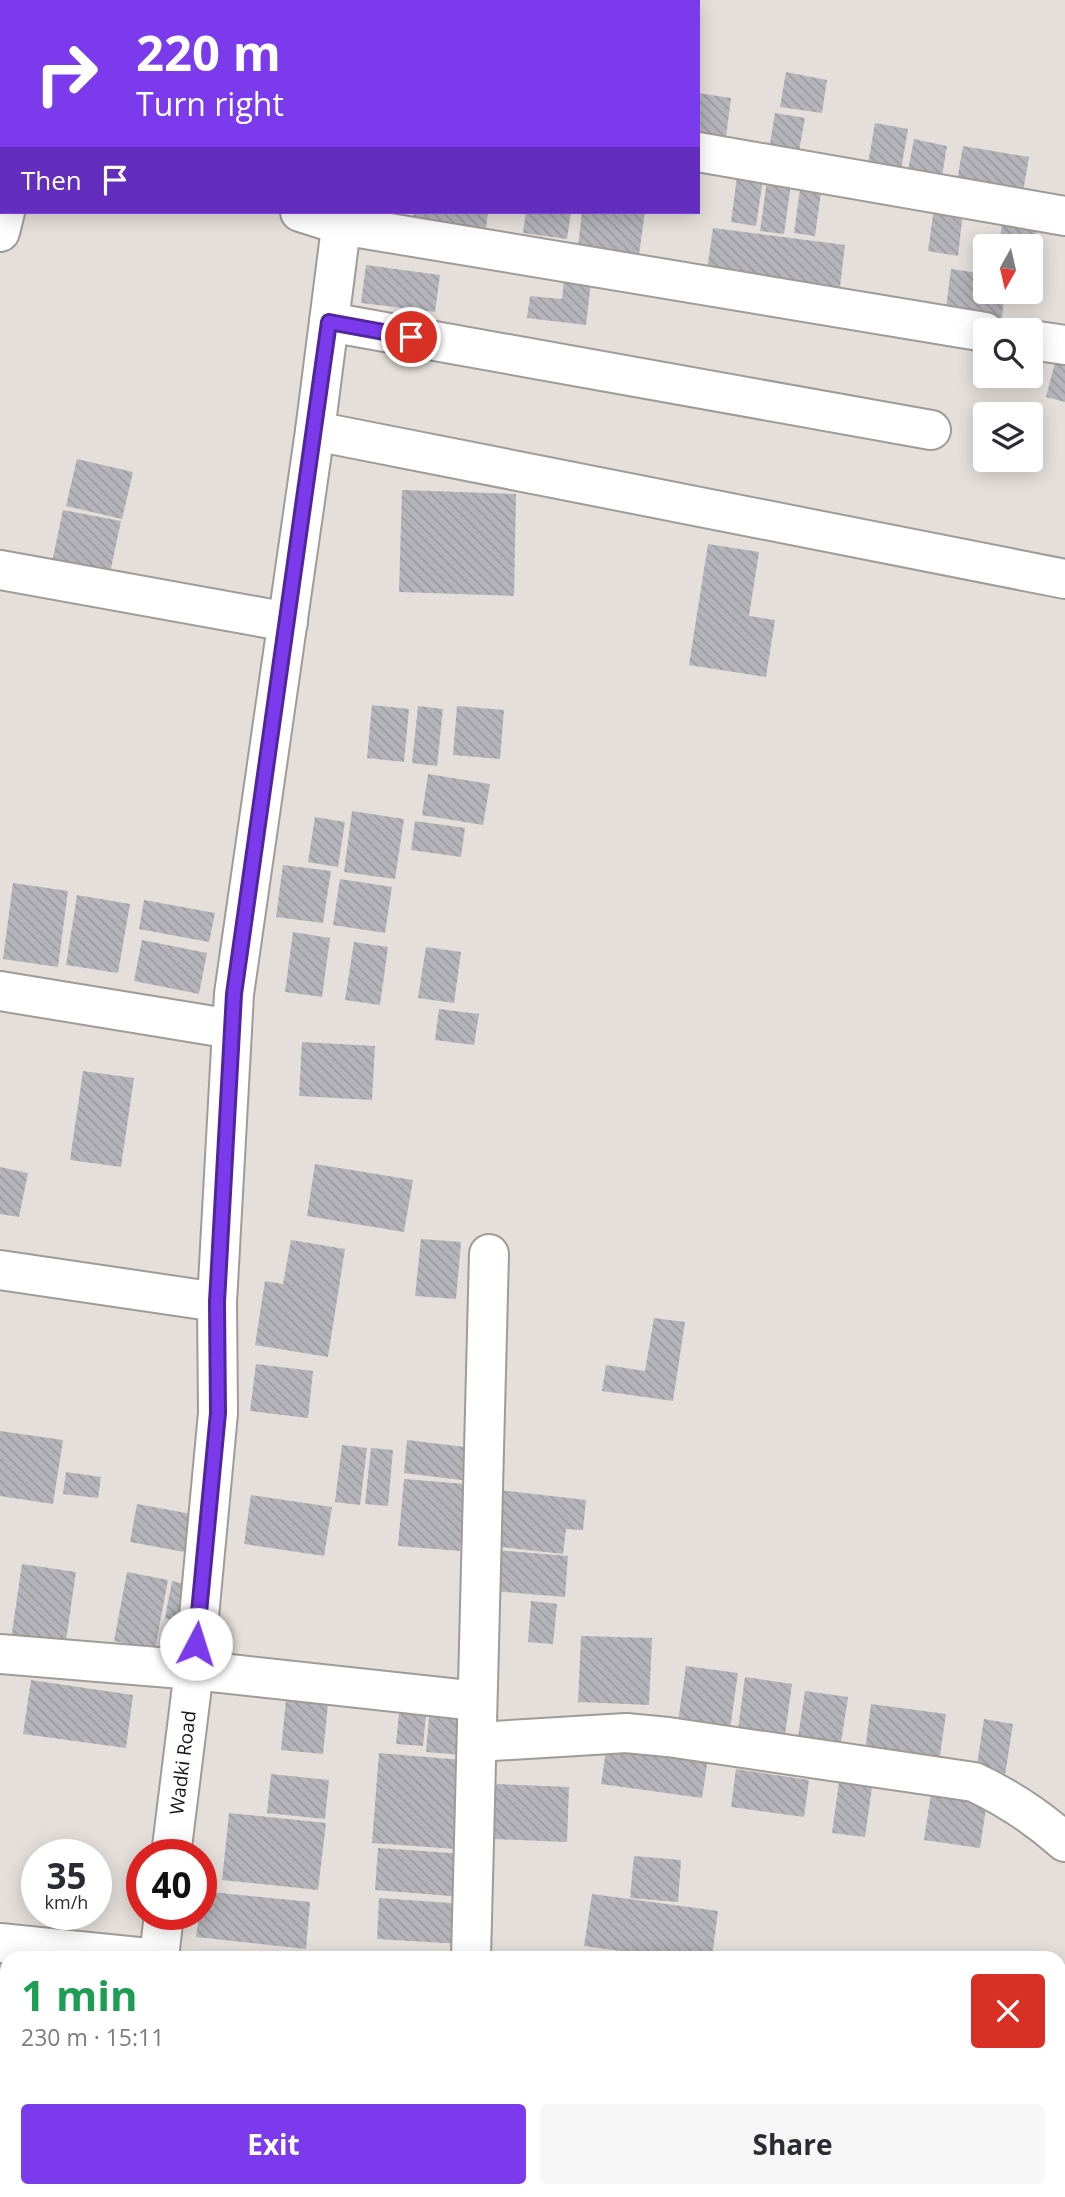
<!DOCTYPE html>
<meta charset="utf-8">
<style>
body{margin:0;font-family:"Open Sans",sans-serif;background:#f7f7f7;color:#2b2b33;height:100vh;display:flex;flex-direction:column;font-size:26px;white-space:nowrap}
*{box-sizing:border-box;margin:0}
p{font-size:23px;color:#7c7c81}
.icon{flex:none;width:38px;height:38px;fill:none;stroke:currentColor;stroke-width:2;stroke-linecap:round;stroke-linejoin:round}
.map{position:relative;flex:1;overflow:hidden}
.panel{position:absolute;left:0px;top:1951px;width:1066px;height:247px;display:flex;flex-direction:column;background:#fff;border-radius:21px 21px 0 0;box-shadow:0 4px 18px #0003}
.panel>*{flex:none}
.hud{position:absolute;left:0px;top:0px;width:700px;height:214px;box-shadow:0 4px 18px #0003;background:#7c3aed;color:#fff;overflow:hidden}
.needle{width:46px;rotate:188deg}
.fabs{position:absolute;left:973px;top:234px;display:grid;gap:14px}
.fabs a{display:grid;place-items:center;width:70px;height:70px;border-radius:7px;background:#fff;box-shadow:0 4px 18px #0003;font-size:35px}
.speed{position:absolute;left:21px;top:1839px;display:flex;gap:14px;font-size:35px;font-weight:700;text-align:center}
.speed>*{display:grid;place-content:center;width:91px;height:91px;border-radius:50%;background:#fff;box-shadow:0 4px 18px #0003;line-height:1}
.speed small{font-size:18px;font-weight:400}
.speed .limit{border:10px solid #d22;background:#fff;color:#111}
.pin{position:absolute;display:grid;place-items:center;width:60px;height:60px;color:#fff;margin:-30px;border:4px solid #fff;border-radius:50%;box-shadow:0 2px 7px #0007}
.me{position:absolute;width:77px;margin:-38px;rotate:5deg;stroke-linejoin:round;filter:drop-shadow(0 0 5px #0008)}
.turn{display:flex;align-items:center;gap:24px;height:147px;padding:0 21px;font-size:32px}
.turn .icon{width:91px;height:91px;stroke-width:2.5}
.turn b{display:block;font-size:49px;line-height:60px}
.then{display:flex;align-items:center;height:66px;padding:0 21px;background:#0003;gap:14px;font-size:26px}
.round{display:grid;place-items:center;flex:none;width:74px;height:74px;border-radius:7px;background:#f7f7f7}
.summary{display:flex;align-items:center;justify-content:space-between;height:119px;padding:0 21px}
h1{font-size:42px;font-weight:700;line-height:52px;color:#1e9e55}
.cta{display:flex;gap:14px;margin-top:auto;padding:14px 21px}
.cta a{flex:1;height:80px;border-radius:7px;background:#7c3aed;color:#fff;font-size:28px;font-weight:700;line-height:80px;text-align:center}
.cta a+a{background:#f7f7f7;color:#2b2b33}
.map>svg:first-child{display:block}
.building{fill:url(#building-back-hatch)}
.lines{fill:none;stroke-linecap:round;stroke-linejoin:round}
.minor-casing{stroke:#a09b96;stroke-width:42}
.tertiary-casing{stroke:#a09b96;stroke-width:42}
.minor{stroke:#fff;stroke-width:38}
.tertiary{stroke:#fff;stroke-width:38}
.route-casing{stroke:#51269a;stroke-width:18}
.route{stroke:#7c3aed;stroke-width:12}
.labels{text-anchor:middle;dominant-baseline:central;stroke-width:7;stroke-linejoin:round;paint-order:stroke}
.street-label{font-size:19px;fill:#181614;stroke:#e4dfda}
</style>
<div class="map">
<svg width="1065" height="2197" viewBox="0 0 1065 2197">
<defs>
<pattern id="building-back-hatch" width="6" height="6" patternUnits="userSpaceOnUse" patternTransform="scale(1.75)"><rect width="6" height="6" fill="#b5b4ba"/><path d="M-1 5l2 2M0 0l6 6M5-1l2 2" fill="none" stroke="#9b9a9f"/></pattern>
</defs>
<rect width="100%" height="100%" fill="#e4dfda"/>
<g class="building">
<path d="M786,72l41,8 -5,33 -42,-6z"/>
<path d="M698,93l33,5 -6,47 -27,-4z"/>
<path d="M775,113l30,5 -8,44 -29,-6z"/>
<path d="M875,123l33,6 -9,53 -33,-6z"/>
<path d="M914,139l33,7 -7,42 -34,-7z"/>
<path d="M963,146l66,11 -7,41 -66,-11z"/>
<path d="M737,176l26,3 -7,47 -25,-4z"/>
<path d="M767,181l24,3 -7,50 -24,-3z"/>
<path d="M801,182l21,3 -7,51 -21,-3z"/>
<path d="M934,209l29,3 -5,44 -30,-5z"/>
<path d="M414,212h74l-3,24 -73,-10z"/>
<path d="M526,212h45l-4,27 -44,-6z"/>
<path d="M582,212h63l-6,42 -61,-8z"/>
<path d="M1002,224l35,6 -5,29 -1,-12h-32z"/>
<path d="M713,228l132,17 -6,50 -133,-18z"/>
<path d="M366,265l74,10 -5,37 -74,-9z"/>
<path d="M951,269l34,5v18h20l-4,32 -56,-8z"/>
<path d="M564,278l27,4 -5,43 -59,-7 3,-22 32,3z"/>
<path d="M1058,351l7,2v49l-19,-5z"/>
<path d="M77,459l56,13 -11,47 -56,-13z"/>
<path d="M402,490l114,4 -2,102 -115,-4z"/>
<path d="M63,510l58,11 -11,52 -58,-11z"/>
<path d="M708,544l51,8 -10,64 26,4 -9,57 -77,-12z"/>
<path d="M372,705l37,4 -5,53 -37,-4z"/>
<path d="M418,706l25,3 -6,57 -25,-3z"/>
<path d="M457,706l47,4 -4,49 -47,-4z"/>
<path d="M428,774l62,10 -7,41 -61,-10z"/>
<path d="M352,811l52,8 -9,60 -51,-7z"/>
<path d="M315,817l30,5 -7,45 -30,-5z"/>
<path d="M415,821l50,7 -4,29 -50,-7z"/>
<path d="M283,865l48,6 -8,52 -47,-6z"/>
<path d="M340,879l52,8 -7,46 -52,-8z"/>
<path d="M13,883l55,8 -10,76 -55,-8z"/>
<path d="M77,895l53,9 -12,69 -52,-8z"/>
<path d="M144,900l71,13 -6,29 -70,-13z"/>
<path d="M293,932l37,6 -8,59 -37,-5z"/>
<path d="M142,940l65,13 -8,41 -65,-13z"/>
<path d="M354,942l34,5 -8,58 -35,-5z"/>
<path d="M426,947l35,5 -7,51 -36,-5z"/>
<path d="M439,1009l40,5 -5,31 -39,-5z"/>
<path d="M302,1042l73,4 -3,54 -73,-4z"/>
<path d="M83,1071l51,7 -13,89 -51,-7z"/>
<path d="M315,1164l98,16 -9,52 -97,-16z"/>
<path d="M0,1167l28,6 -9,44 -19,-3z"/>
<path d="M421,1239l40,3 -5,57 -41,-3z"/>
<path d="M291,1240l54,9 -17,108 -73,-12 10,-64 18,3z"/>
<path d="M654,1318l31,4 -12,79 -71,-10 4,-26 39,6z"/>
<path d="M256,1364l57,7 -5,47 -58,-7z"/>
<path d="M0,1431l63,9 -10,64 -53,-8z"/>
<path d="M407,1440l66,8 -4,33 -65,-8z"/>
<path d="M342,1445l25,3 -7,57 -25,-3z"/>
<path d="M371,1448l22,2 -5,56 -23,-2z"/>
<path d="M66,1472l35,5 -3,21 -35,-4z"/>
<path d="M404,1479l62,5 -6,67 -62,-5z"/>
<path d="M499,1490l87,10 -3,30 -17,-1 -3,25 -70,-8z"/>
<path d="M251,1495l81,12 -8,49 -80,-12z"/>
<path d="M137,1504l60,11 -7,38 -60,-11z"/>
<path d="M496,1550l72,6 -3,41 -72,-6z"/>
<path d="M22,1564l54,8 -12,82 -54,-8z"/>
<path d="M127,1572l41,8 -13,69 -41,-8z"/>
<path d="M172,1581l20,5 -6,37 -21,-5z"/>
<path d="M531,1601l26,3 -4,40 -25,-2z"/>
<path d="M581,1636l71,2 -3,67 -71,-3z"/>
<path d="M686,1666l52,7 -8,56 -52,-7z"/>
<path d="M745,1677l47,7 -7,51 -47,-6z"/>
<path d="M31,1680l102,15 -7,53 -103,-14z"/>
<path d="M287,1689l42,5 -6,60 -42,-4z"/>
<path d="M805,1691l43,6 -7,46 -43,-6z"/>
<path d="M400,1702l27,2 -4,42 -27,-2z"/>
<path d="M871,1704l75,10 -8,55 -74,-10z"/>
<path d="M430,1706l36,3 -4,46 -36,-3z"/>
<path d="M984,1719l29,5 -8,51 -29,-4z"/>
<path d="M607,1744l101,14 -6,40 -101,-14z"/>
<path d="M379,1753l84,7 -7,89 -84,-6z"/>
<path d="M736,1769l73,11 -5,37 -73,-10z"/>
<path d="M271,1774l58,6 -4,39 -58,-6z"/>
<path d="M840,1775l33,5 -8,57 -33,-4z"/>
<path d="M495,1784l74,3 -2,55 -74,-3z"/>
<path d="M932,1787l56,8 -8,53 -56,-8z"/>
<path d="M229,1813l97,10 -8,67 -96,-10z"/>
<path d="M378,1848l88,6 -3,43 -88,-7z"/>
<path d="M634,1856l47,4 -3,42 -48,-4z"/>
<path d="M201,1891l109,11 -4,47 -110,-12 3,-23h2z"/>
<path d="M592,1894l126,17 -6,47h-39l-89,-12z"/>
<path d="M379,1898l86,6 -3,40 -85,-5z"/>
<path d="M0,1963l5,1 -3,29h-2z"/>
<path d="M5,2134h2v58h-7z"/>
<path d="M11,2191h31l-1,5z"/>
<path d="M71,2191h40v6z"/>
<path d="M193,2191h101l-1,6h-101z"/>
<path d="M303,2191l28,1v5h-29z"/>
<path d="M400,2191h60v6h-61z"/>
<path d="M597,2191h52l-1,6h-51z"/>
<rect x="675" y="2191" width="99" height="6"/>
<path d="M910,2191h82l-1,6h-82z"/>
</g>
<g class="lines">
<g class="minor-casing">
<g id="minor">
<path d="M255,0l6,2"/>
<path d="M0,118h2"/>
<path d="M698,152l367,64"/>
<path d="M300,212l41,13 644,107"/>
<path d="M0,232l5,-20"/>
<path d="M329,322l602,108"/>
<path d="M1031,340l34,5"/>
<path d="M315,431l750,148"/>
<path d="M0,570l288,52"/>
<path d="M0,991l232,38"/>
<path d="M0,1270l217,32"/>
<path d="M0,1654l194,16 283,31"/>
<path d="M477,1742l149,-9 42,4 306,45c34,16 63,35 91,60"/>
<path d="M0,1943l148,15"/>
<path d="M471,1958l18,-704"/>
<path d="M475,2197v-6"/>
</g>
</g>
<g class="tertiary-casing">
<g id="tertiary">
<path d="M372,2v-2"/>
<path id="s1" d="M171,1855l23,-185 24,-257 -1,-111 17,-308 81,-563 28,-219"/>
<path d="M159,1958l5,-44"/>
<path d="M144,2197v-6"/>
</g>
</g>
<use href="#minor" class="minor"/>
<use href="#tertiary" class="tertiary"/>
</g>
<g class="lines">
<g class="route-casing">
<path id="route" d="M196,1644l22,-231 -1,-111 17,-308 95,-672 82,15"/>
</g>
<use href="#route" class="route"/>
</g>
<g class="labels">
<g class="street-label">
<text stroke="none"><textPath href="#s1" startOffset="93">Wadki Road</textPath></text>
</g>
</g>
</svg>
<div class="fabs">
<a><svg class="needle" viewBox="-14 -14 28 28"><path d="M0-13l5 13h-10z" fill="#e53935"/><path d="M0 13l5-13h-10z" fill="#7c7c81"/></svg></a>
<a><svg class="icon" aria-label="search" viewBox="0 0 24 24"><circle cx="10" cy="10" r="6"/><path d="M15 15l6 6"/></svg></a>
<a><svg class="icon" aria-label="layers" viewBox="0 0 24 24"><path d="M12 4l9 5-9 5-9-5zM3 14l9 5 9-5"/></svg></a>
</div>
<div class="speed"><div>35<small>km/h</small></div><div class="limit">40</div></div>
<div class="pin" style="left:411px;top:337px;background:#d93025"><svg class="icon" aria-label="arrive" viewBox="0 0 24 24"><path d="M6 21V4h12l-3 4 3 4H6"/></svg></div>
<svg class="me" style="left:196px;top:1644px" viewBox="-20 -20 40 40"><circle r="19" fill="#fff"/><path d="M0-13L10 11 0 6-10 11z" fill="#7c3aed"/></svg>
<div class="hud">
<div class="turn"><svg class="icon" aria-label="right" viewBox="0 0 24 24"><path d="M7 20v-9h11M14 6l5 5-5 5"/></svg><div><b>220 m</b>Turn right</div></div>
<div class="then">Then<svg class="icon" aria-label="arrive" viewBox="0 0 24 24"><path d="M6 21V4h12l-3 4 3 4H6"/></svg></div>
</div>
<section class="panel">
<div class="summary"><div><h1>1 min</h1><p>230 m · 15:11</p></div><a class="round" style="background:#d93025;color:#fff"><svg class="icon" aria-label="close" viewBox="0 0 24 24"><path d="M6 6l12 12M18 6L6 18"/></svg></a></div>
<div class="cta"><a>Exit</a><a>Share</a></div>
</section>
</div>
